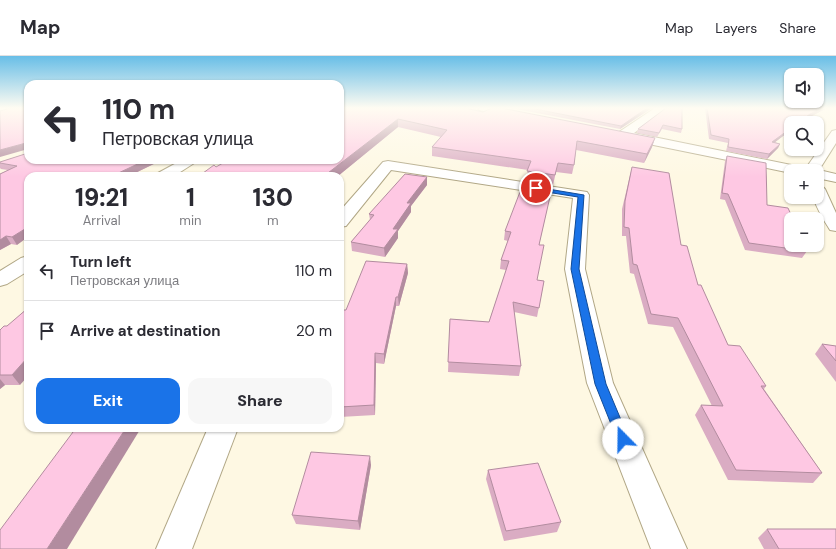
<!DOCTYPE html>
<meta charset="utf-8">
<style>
body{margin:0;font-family:"DM Sans",sans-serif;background:#f7f7f7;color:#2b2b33;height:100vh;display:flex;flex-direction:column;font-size:15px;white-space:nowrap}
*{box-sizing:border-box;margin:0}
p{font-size:13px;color:#7c7c81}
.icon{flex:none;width:22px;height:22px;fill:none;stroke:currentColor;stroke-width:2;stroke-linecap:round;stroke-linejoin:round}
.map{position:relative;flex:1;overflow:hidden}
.side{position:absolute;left:24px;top:116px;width:320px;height:260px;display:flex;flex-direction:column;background:#fff;border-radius:12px;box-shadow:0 1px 3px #0004}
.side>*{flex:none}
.banner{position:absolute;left:24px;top:24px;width:320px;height:84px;border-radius:12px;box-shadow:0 1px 3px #0004;background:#fff;color:#2b2b33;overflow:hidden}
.controls{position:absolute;left:784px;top:12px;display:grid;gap:8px}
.controls a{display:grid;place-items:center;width:40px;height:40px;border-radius:8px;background:#fff;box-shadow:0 1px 3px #0004;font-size:20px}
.pin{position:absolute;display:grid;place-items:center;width:34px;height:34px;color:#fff;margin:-17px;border:2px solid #fff;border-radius:50%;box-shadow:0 1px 4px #0007}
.me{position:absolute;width:44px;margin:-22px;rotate:338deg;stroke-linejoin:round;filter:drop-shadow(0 0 3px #0008)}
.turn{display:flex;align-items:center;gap:14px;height:84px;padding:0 12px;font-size:18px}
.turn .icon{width:52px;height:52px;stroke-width:2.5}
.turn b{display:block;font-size:28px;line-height:34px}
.eta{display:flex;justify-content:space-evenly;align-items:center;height:68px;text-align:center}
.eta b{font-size:24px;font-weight:800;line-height:28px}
.cta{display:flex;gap:8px;margin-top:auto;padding:8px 12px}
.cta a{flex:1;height:46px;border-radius:12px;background:#1a73e8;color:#fff;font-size:16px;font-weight:800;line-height:46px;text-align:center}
.cta a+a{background:#f7f7f7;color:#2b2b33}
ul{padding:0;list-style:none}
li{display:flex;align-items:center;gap:12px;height:60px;padding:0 12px;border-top:1px solid #e1e1e2}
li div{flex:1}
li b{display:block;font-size:15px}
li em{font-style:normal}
header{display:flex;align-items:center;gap:24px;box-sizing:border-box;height:56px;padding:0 20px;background:#fff;border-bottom:1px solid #e1e1e2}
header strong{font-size:19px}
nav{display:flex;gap:22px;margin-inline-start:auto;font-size:14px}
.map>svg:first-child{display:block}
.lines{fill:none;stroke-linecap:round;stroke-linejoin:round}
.minor-casing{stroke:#b1a786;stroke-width:2}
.minor{fill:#fff;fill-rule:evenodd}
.wall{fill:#daacc3}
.shaded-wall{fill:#b28c9f}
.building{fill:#fec8e3;stroke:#b28c9f}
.route{fill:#1a73e8;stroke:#114b97}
</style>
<header>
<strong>Map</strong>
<nav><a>Map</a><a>Layers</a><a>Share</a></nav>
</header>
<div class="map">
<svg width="836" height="493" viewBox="0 0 836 493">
<rect width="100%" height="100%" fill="#fef8e3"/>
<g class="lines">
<g class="minor-casing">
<g id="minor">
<path d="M0,52h9l-9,4z"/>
<path d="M478,52h22l22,5 1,2 -5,3 -39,-8z"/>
<path d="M655,52h13l-34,25 172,35 26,-37 4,-1v13l-17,27 17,4v8l-19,-4v-7h-26v2l-172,-35 -2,-3 2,-3z"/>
<path d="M182,104h17l-25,16h-18l2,-3z"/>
<path d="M388,105l199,31 2,3 -4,74 28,114 74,166h-36l-64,-166 -22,-114 8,-71 -182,-28 -45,56 -6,1v-16l43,-49z"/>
<path d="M817,128l5,2 3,3 11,24v18l-6,-1c-7,-11 -13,-21 -17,-33h4z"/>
<path d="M28,200v15l-21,13 -7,2v-15l21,-13z"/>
<path d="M208,372h30l-46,121h-36z"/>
</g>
</g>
<use href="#minor" class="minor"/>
</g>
<g class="wall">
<path d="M340,52l143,4 172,26 -3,9 -8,16 -68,-13 -2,15 -2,9 -16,-2 -3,13 -27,-4 2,-11 -96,-14v-9l9,-10 -43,-10 -60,49h-139l17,-9z"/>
<path d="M511,52h141l-32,21z"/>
<path d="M666,52l16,21 -1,4 -19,-4 -5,8 -20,-4 1,-4z"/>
<path d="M705,52h122l-19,10 -7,5h-10v7l-16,12 5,2 -2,4 -11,11 -41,-8 2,-8 -19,-4z"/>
<path d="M0,55l162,49 -33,16h-101l-11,69 -6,-1 -11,6v-76l8,-4 -7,-1 -1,-1v-6l25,-8v-4z"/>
<path d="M727,100l40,49 40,46 -5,7 -57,-8 -20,-50 -5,-1 5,-38z"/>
<path d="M632,111l49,78 17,40 30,60 38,41 -2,3 58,84 -9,10 -85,-3 -33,-65 6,-10 11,1 -39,-79 -25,-3 -14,-50 -4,-1 -4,-37h-4v-27z"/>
<path d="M427,121v8l-16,21v6l-13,19v7l-13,19 -33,-6 -1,-9 19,-22 -1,-6z"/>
<path d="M550,140l-11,49 -2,35 7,1 -7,36 -23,-5 7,54 -2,10 -71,-4 2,-53 39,3 17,-52 -6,-1 1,-9 7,-19 -4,-1 1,-9z"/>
<path d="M407,208l1,9 -9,33h-3l-12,58 -8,-1 -1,52 -35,2v-106l6,-1z"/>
<path d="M7,270l13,59h-15l-5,4v-59z"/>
<path d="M822,288l14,2v36l-21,-28z"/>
<path d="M371,409l-11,65 -64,-6 -4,-9z"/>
<path d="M488,414l73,52 -4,10 -53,9 -18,-62z"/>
<path d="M767,473l69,20h-72l-6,-11z"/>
</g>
<g class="shaded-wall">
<path d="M647,52h5l-32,21 1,-3z"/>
<path d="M822,52h5l-19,10 -7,5h-3l12,-9z"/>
<path d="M398,63v8l-60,49h-14z"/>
<path d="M791,72v2l-21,16 2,-4z"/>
<path d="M655,82l-3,9 -8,16 3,-9z"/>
<path d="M26,87l2,6 -28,8v-7z"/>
<path d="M780,88l-2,4 -11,11 2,-5z"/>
<path d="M146,104h16l-33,16h-17z"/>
<path d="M427,121v8l-16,21v6l-13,19v7l-13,19 -1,-9 9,-19 14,-26z"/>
<path d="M28,171v10l-11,8 -5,-8z"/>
<path d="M6,180l5,8 -11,6v-10z"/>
<path d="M407,208l1,9 -9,33 -1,-9z"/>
<path d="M396,241v9l-12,58v-10z"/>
<path d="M375,297l1,10 -1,52 -1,-10z"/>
<path d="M28,301v19l-8,9 -8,-10z"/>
<path d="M0,323l5,6 -5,4z"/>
<path d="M126,372h15l-74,121h-20z"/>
<path d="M370,400l1,9 -11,65 -2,-9z"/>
</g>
<g class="building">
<path d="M10,52h18v52h118l-34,16h-84v51l-16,10 -6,-1 -6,4v-66l17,-8 -17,-3v-1l25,-8 1,-11 -26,7v-39z"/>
<path d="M340,52h125l18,4 9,-4h9l154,30 -8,16 -70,-13 -3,24 -16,-2 -3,12 -28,-4 4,-10 -99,-14 15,-17 -49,-11 -74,57h-125l15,-11 2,2 12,-7h112z"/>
<path d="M530,52h117l-26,18z"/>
<path d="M666,52h16v21l-19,-4 -4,8 -21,-4z"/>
<path d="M707,52h115l-12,6 -12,9h-7v5l-19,14 8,2 -11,10 -41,-7 1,-8 -18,-4z"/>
<path d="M727,100l39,7 1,42 21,3 5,11h-2v26h13l3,6 -58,-8 -21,-49 -6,-1z"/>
<path d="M632,111l37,6 12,72 6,1 11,39h3l27,60 12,1 26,40h-5l61,87 -86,-3 -35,-65 22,1 -45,-88 -27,-4 -14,-49 -4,-1 -4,-36 -5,-1 1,-26z"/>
<path d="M405,118l22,3 -20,26h4l-18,26h5l-14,19 -33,-6 23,-27 -5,-1z"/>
<path d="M523,128l29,4 -13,57h5l-7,35 7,1 -5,27 -26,-6 8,64 -73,-4 2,-43 39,3 20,-61 -8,-1 10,-28 -6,-1z"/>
<path d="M366,205l41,3 -9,33h-2l-12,57 -9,-1 -1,52 -34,2v-97h6z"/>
<path d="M28,252v49l-16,18h-12v-45l4,-4h3z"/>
<path d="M822,288l14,2v15z"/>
<path d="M76,372h50l-79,121h-47v-19z"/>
<path d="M311,396l59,4 -12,65 -66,-6z"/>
<path d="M538,407l23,59 -55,9 -18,-61z"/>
<path d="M767,473h69v20h-57z"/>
</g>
<linearGradient id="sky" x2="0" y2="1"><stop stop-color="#68bee7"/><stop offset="0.43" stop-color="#fffcf2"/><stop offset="1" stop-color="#fffcf2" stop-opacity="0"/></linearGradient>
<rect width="836" height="121" fill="url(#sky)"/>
<path class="route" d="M536,131l48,8 -5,74 27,115 23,55 -1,3 -5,2 -4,-2 -2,-3 -22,-55 -24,-115 7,-72 -44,-7v-3z"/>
</svg>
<div class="controls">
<a><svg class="icon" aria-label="sound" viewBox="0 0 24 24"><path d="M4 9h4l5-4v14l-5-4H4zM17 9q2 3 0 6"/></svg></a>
<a><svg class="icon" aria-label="search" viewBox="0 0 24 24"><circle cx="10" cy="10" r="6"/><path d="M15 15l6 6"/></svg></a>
<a>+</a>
<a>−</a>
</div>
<div class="pin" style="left:536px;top:132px;background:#d93025"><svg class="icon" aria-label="arrive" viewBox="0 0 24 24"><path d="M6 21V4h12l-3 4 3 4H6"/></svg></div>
<svg class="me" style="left:623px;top:383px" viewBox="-20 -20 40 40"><circle r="19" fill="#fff"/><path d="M0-13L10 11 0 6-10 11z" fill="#1a73e8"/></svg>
<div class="banner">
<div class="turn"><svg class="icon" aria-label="left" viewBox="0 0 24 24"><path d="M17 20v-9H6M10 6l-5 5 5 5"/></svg><div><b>110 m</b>Петровская улица</div></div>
</div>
<section class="side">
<div class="eta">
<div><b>19:21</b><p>Arrival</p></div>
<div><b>1</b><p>min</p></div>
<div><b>130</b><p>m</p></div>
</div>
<ul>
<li><svg class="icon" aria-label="left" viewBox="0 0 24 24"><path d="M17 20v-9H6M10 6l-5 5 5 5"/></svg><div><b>Turn left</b><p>Петровская улица</p></div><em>110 m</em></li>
<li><svg class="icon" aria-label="arrive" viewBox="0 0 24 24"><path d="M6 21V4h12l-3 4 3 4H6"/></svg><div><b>Arrive at destination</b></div><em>20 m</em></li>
</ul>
<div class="cta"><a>Exit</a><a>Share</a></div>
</section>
</div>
